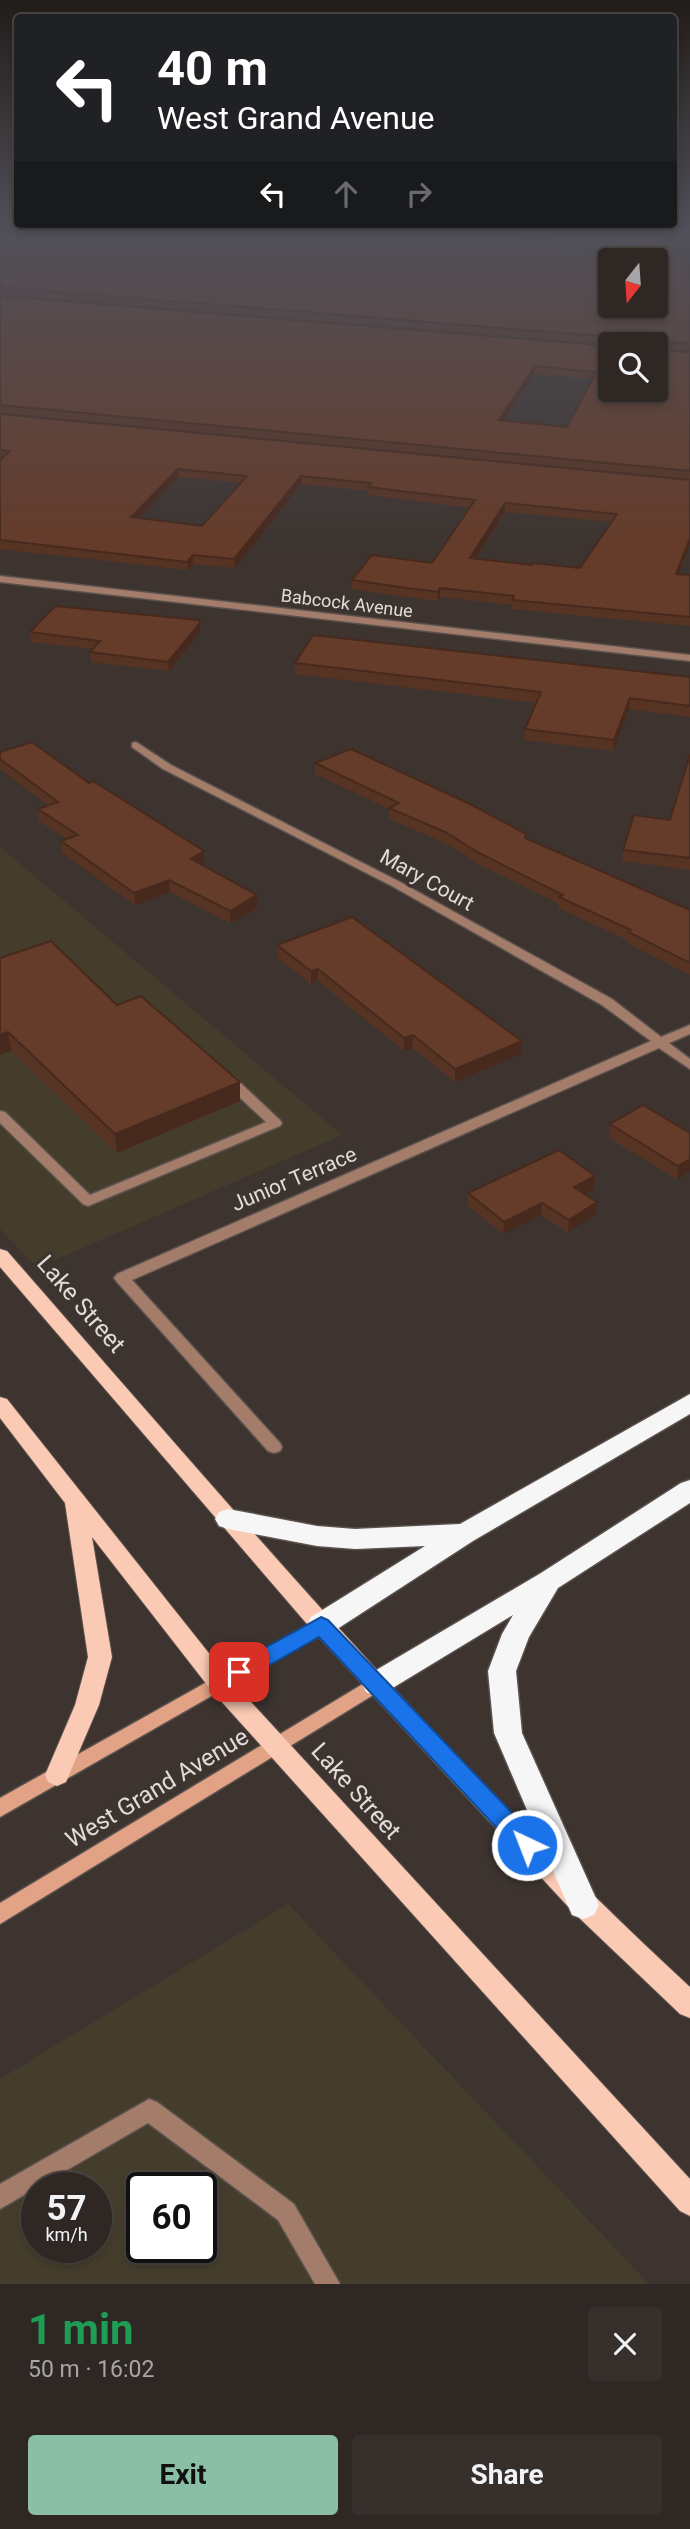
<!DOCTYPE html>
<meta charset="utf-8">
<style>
body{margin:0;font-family:Roboto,sans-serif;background:#362f2c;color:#f1f3f6;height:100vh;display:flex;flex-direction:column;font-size:26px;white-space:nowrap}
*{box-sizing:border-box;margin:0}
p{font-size:23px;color:#a7a5a6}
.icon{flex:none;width:38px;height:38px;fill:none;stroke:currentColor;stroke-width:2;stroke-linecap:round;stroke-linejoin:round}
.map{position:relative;height:2284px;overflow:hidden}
.sheet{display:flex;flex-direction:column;background:#2e2724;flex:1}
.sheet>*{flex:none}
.hud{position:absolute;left:14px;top:14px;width:663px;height:214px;border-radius:7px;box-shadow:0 4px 10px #0003,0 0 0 2px #494441;background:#202124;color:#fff;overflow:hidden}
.needle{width:46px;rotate:197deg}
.fabs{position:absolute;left:598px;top:248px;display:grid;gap:14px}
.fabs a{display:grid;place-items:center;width:70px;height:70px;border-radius:7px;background:#2e2724;box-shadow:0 4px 10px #0003,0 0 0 2px #494441;font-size:35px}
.speed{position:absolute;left:21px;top:2172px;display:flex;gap:14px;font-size:35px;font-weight:700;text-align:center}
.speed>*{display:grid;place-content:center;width:91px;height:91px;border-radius:50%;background:#2e2724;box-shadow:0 4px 10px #0003,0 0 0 2px #494441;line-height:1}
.speed small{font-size:18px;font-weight:400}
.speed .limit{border:4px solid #111;border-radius:10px;background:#fff;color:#111}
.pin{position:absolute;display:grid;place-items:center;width:60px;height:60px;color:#fff;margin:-30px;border-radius:14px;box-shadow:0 4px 10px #0006}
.me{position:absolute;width:77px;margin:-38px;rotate:317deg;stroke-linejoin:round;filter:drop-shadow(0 0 5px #0008)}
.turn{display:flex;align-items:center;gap:24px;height:147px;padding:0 28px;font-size:32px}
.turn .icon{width:91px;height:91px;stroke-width:2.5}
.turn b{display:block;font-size:49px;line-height:60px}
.lanes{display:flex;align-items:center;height:66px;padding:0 28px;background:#0003;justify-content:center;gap:35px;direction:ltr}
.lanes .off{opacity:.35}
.round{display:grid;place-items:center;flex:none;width:74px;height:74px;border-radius:7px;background:#362f2c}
.overview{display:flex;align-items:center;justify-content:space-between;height:119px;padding:0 28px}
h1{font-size:42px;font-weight:700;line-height:52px;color:#1e9e55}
.cta{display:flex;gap:14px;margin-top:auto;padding:14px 28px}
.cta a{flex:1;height:80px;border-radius:7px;background:#8abfa5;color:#111;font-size:28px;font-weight:700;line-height:80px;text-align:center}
.cta a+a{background:#362f2c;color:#f1f3f6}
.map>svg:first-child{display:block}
.commercial{fill:#453d2c;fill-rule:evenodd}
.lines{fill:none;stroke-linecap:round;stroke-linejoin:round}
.lane-casing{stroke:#5b524e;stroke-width:3}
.street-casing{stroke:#5b524e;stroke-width:3}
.secondary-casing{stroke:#5b524e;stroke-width:3}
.primary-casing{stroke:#5b524e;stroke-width:2}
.highway-casing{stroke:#5b524e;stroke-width:3}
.lane{fill:#a47c6a;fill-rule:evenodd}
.street{fill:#a47c6a;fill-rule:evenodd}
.secondary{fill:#e2a286;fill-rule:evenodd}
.primary{fill:#fbcab4;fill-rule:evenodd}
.highway{fill:#f6f6f6;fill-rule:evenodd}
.wall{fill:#573323;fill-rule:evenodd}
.shaded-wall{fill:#47291d}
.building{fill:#653b29;stroke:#47291d;stroke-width:2;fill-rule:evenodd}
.route{fill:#1a73e8;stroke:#114b97;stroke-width:2}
.labels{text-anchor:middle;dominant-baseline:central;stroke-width:7;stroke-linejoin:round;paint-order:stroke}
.far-street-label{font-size:18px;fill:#e1dbd9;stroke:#3d3430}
.street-label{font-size:21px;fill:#e1dbd9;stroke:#3d3430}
.near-street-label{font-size:24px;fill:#e1dbd9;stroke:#3d3430}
</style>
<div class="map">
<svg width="690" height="2284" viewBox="0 0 690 2284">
<rect width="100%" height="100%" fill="#3d3430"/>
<g class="commercial">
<path d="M0,847l342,288 -305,133 -37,-39z"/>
<path d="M288,1904l361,380h-649v-205zM37,2188h59v59h-59zM142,2188h59v59h-59z"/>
</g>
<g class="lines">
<g class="lane-casing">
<g id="lane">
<path d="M227,1074l5,1 48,45 2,3 -2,3 -192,80 -5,-2 -83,-81v-12l5,1 85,83 176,-73 -44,-41 -2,-3z"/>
<path d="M149,2099l8,3 137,102 46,80h-25l-37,-64 -130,-97 -148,86v-25z"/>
</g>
</g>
<g class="street-casing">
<g id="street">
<path d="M0,576l690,79v6l-690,-79z"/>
<path d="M136,742l35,23 229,117 212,117 49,38 29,-12v9l-21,9 21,16v10l-31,-21 -527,232 148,163 2,4 -2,4 -6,2 -6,-2 -151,-169 -3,-4 3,-4 534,-233 -49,-36 -210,-119 -229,-117 -31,-22v-4z"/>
</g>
</g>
<g class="secondary-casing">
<g id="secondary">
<path d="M321,1618l6,2 3,5 -3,5 -327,187v-19z"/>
<path d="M376,1676l7,3 2,5 -2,5 -383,235v-21z"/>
</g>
</g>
<g class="primary-casing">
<g id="primary">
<path d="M0,1249l7,2c220,251 437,509 683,736v31l-10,-4 -106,-101 -261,-282 -313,-364z"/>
<path d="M0,1397l7,2 220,277 463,503v37l-10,-5 -469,-521 -119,-153 20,120 -13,48 -33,77 -9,4 -9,-4 -3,-7 30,-70 13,-48 -23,-154 -65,-85z"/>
</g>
</g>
<g class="highway-casing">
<g id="highway">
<path d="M690,1394v20l-217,127 -142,92 -10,3 -10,-3 -4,-8 4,-8 114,-71 -70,3 -38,-3 -89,-17 -9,-3 -4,-7 4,-7 9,-3 89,17 38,3 105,-5z"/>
<path d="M690,1480v23l-132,85 -29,49 -13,34 6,62 77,172 -5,10 -11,4 -11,-4 -78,-182 -6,-62 14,-37 11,-19 -127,77 -10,4 -10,-4 -4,-8 4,-8 175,-103 140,-90z"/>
</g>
</g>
<use href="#lane" class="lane"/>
<use href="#street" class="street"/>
<use href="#secondary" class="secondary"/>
<use href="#primary" class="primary"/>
<use href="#highway" class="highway"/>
</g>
<g class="wall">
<path d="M0,231h690v24l-248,-16 248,19v92l-34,-1 34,3v127l-690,-66v-117l611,50 45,44v-45h-45l-611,-51zM534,374l58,5 -25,48 -63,-6z"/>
<path d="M0,414l690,66v64l-12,30 12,1v51l-179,-17 1,-4 -72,-8 -2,4 -33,-4 -53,-8v-9l80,-17 38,-55 -102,-13v-4l-67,-7 -66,84 -42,-4 -5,6 -188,-21v-89l2,-2h-2zM178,477l62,6 -38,43 -63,-8zM505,512l107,10 -32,46 -48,-3 -57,-6z"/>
<path d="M200,623v9l-31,39 -78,-9 -1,-10 2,-3 -61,-7 -1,-10z"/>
<path d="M295,663l395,14v40l-61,-8 -16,42 -89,-11 1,-11 11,-26 -241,-29z"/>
<path d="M0,752l89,31 115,68v12l-2,2 55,43 -27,15 -60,-31 -35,13 -73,-52 -1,-12 6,-2 -28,-18 -1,-12 10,-4 -48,-36z"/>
<path d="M690,755v115l-68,-9 1,-11 47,-30z"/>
<path d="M315,763l211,75 164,72v65l-63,-32v-3l-69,-32 1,-4 -81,-40 -33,-21 -56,-24v-10l-74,-35z"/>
<path d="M277,945l245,96 -1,13 -66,28 -43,-34 -8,3 -86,-70 -7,3 -33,-26z"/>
<path d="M0,958l117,47 123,96 -123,52 -106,-102 -11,4z"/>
<path d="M610,1124l80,9 -13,46 -68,-41z"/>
<path d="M595,1176l-1,13 -10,4 13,9 -1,12 -28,18 -27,-17 -38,19 -35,-28v-13z"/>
</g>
<g class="shaded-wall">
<path d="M535,366l-1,8 -35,54v-8z"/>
<path d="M178,469v8l-46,49 -1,-9z"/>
<path d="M301,476v8l-66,84 -1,-9z"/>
<path d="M505,503v9l-35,55v-9z"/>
<path d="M690,538v6l-15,39 1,-9z"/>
<path d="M193,555v9l-5,6 -1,-8z"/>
<path d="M440,588v9l-2,4v-9z"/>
<path d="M200,623v9l-31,39 -1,-9z"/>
<path d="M630,698l-1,11 -16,42 1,-11z"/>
<path d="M204,851v12l-12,9 -1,-13z"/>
<path d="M169,880l1,12 -35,13 -1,-12z"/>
<path d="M257,895v13l-27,15v-12z"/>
<path d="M318,969v12l-7,3v-13z"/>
<path d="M8,1032l3,19 -11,4v-20z"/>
<path d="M413,1035l-1,13 -8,3v-13z"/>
<path d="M522,1041l-1,13 -66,28v-13z"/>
<path d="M240,1082v19l-123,52 -2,-19z"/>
<path d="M690,1159v12l-13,8 1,-13z"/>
<path d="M595,1176l-1,13 -21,10 1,-12z"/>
<path d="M597,1202l-1,12 -28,18 1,-12z"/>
<path d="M542,1203l-1,12 -38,19 1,-12z"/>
</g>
<g class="building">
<path d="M0,231h341l349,27v85l-35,-1 1,3h-43l1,-2 -2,-6 -612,-50zM611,261h45v45h-45z"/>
<path d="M425,231h265v17z"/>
<path d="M0,296l611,50v44h45v-41l1,1 33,2v119l-690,-66zM535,366l61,6 -29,55 -68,-7z"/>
<path d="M0,414l690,66v58l-14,36 14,1v42l-178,-17 2,-4 -74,-8 -2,4 -32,-4 -54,-8 20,-25 60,8 43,-63 -107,-13 3,-4 -70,-7 -67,83 -41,-4 -6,7 -187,-22v-80l10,-9 -10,-1zM178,469l69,7 -45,50 -71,-9zM505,503l112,11 -37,54 -47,-5 -1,2 -62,-7z"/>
<path d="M55,606l144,14 1,3 -32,39 -78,-10 10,-11 -70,-9z"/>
<path d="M313,635l377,42v29l-60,-8 -16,42 -89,-11 16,-37 -246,-29z"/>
<path d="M32,742l57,41 4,-2 111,70 -13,8 66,36 -27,16 -61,-31 -35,13 -73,-52 17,-6 -40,-26 20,-7 -58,-43v-7z"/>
<path d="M351,749l119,55 56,30 -1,4 165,72v53l-62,-31 3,-2 -72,-33 4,-2 -84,-42 -34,-21 -56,-24 10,-5 -84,-40z"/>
<path d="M690,754v104l-67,-8 11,-35 36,5z"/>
<path d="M352,917l170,124 -67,28 -42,-34 -9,3 -86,-69 -7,2 -34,-26z"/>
<path d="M51,941l66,64 24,-9 99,86 -125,52 -107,-102 -8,3v-77z"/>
<path d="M643,1105l47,28v26l-12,7 -68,-42z"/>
<path d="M559,1150l36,26 -21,11 23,15 -28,18 -27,-17 -38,19 -36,-29z"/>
</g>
<linearGradient id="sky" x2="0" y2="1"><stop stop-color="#221d1a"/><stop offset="0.42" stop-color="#515059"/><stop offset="1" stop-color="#515059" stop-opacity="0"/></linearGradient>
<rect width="690" height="550" fill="url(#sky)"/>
<path class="route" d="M321,1617l7,3 207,217 3,8 -3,7 -8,3 -8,-3 -200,-215 -72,41 -8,2 -7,-2 -4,-6 4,-6z"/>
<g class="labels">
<g class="far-street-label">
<text transform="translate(347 603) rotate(7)">Babcock Avenue</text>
</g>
<g class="street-label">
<text transform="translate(427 880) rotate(29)">Mary Court</text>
<text transform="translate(294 1179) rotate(-23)">Junior Terrace</text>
</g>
<g class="near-street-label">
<text transform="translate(81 1304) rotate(49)">Lake Street</text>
<text transform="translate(157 1788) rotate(-31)">West Grand Avenue</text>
<text transform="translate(356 1791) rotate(48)">Lake Street</text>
</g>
</g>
</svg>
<div class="fabs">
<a><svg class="needle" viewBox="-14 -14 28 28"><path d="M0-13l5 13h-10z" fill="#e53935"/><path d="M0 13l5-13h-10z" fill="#a7a5a6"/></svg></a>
<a><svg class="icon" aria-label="search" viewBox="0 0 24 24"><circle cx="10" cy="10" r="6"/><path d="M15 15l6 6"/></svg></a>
</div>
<div class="speed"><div>57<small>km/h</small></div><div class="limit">60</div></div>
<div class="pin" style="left:239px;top:1672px;background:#d93025"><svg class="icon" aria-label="arrive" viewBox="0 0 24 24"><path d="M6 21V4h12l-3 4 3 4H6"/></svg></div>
<svg class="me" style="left:527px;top:1845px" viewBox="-20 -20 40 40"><circle r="17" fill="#1a73e8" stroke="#fff" stroke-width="3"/><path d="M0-11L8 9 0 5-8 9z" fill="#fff"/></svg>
<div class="hud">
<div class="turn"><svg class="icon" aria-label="left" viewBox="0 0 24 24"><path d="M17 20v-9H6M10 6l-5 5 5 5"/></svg><div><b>40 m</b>West Grand Avenue</div></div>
<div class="lanes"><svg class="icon" aria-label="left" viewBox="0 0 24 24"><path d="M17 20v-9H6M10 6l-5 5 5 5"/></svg><svg class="icon off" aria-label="ahead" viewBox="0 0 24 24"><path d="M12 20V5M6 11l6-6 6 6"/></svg><svg class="icon off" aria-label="right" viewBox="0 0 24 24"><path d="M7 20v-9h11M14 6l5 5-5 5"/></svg></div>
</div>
</div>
<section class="sheet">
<div class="overview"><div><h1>1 min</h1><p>50 m · 16:02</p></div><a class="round"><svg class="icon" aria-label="close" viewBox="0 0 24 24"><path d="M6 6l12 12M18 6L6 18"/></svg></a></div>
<div class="cta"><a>Exit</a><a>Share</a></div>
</section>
